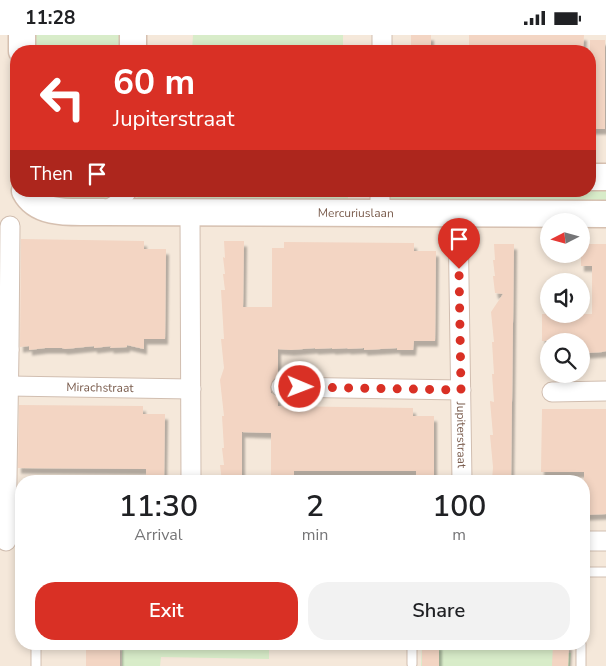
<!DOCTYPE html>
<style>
body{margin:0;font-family:"Nunito Sans",sans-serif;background:#f2f2f2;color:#202124;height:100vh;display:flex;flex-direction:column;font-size:19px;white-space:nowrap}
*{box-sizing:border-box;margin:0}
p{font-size:16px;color:#757577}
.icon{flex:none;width:28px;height:28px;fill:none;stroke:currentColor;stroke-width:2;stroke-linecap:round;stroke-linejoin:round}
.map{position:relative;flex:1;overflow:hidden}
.details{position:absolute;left:15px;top:440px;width:575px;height:175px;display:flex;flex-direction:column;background:#fff;border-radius:20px;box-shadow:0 2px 8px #0003}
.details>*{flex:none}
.top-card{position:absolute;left:10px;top:10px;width:586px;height:152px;border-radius:20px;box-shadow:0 2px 8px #0003;background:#d93025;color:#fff;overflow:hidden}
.needle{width:32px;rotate:264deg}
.tools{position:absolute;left:540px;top:178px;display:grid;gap:10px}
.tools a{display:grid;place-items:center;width:50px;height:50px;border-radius:50%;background:#fff;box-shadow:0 2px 8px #0003;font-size:25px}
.pin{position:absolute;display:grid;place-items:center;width:42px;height:42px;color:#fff;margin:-51px -21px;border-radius:50% 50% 50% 0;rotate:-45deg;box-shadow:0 0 5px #0007}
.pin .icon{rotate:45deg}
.me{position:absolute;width:55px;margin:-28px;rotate:91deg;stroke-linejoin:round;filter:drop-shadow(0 0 4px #0008)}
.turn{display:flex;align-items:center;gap:18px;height:105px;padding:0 20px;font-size:22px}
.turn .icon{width:65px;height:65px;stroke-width:2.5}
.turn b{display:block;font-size:35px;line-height:42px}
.then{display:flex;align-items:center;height:48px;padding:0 20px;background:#0003;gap:10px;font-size:19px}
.eta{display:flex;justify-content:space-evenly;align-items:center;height:85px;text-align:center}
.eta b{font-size:30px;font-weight:600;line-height:35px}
.cta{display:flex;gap:10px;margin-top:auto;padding:10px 20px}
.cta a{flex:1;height:58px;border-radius:20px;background:#d93025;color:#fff;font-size:20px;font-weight:600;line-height:58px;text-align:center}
.cta a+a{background:#f2f2f2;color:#202124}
.status{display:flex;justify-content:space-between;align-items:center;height:35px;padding:0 25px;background:#fff;direction:ltr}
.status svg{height:14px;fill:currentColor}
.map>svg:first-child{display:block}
.residential{fill:#f5e8da;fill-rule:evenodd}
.green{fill:#d8ecc9}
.building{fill:#f3d5c3;filter:url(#shadow)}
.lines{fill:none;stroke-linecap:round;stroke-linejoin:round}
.lane-casing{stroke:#d1beb0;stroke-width:11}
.street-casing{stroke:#d1beb0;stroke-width:21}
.secondary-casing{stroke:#d6c0b0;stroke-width:29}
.lane{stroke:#fff;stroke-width:9}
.street{stroke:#fff;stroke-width:19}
.secondary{stroke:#fff;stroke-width:26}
.route{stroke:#d93025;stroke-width:9;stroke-dasharray:0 16.2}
.labels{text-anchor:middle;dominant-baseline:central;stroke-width:5;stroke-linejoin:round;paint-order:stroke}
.street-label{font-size:12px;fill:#7a5c4d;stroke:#fffaf3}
</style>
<div class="status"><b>11:28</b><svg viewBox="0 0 49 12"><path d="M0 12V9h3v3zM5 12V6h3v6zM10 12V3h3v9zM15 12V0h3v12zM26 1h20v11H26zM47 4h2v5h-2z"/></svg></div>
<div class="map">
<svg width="606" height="631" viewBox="0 0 606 631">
<defs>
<filter id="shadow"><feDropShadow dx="3" dy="5.5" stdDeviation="1" flood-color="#0004"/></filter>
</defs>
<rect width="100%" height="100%" fill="#fdf6ec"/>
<path class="residential" d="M0,0h606v631h-606zM16,16h574v140h-574zM549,186h32v33h-32zM549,246h32v33h-32zM549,306h32v33h-32zM21,446h563v163h-563z"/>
<g class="green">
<path d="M29,0h97l1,16h-98z"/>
<path d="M193,0h150v16h-151z"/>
<path d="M590,147h16v29l-217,-10v-10h201z"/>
<path d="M34,156h85l-11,10 -29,5z"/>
<path d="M138,156h210v17l-211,-1z"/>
<path d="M122,609h147v15l-108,-2 -1,9h-38z"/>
<path d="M422,609h131v8l18,1 -1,13h-149z"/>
</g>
<g class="building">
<rect x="411" y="0" width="20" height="16"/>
<path d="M469,0h115l-1,16h-114z"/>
<rect x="590" y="5" width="15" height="89"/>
<path d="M21,204l123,2v8h22l-1,90h-21v10l-17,-4v2l-17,1 1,-2 -17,2v-2l-29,3 -3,-1h-17l-16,2v-4l-9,1z"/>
<path d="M224,206h20l-1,66h29v-59h12v-6l130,1v8h22l-1,90h-21l-1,9h-16v-2l-33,2v-2l-17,1 1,-1 -16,1v-1l-17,1v-1l-24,2 -13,-1v27l-6,5 -2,6 1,6 7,5v8l135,2v8h21v65h-18v-10h-122v10h-23v-48l-29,-1v49h-20l-2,-16h4l-2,-17h2l-2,-32h2l-4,-36 4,-12 -3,-29h3l-3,-49h4l-2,-16h2l-2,-17 2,1z"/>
<path d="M494,209h20l-3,237h-19l1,-14 -3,-32h3l-3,-34 4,1 -2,-28h2l-2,-32h2l-3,-30 12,-18 -8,-1 -2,-17h2l-2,-16h2z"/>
<path d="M581,209h25v107l-4,1 -16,1v-2h-5v-10h-39v-27h50v-48h-11z"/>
<path d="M19,370l124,1v8h22l-1,67h-18v-12l-128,-1z"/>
<path d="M542,374h64v105l-22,1v-43h-43z"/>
<rect x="86" y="609" width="34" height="22"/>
<rect x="422" y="609" width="17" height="22"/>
<path d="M553,609h16l-1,22h-16z"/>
</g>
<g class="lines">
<g class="lane-casing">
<g id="lane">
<path d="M584,537h22"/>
<path d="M36,609v22"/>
<path d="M581,609v22"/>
<path d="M412,629v-20"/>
</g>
</g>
<g class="street-casing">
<g id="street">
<path d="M382,16v-16"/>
<path d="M380,156v22"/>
<path d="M104,177l13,-8 10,-13"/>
<path d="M190,177l1,269"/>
<path id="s1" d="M458,179l4,267"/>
<path d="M0,315h9l1,-124"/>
<path id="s2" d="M9,351l182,3"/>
<path d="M281,352l180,3"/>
<path d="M552,357l54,-1"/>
<path d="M6,506l3,-191"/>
<path d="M584,506h22"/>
</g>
</g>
<g class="secondary-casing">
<g id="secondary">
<path d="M133,0v16"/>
<path d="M22,16v-16"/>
<path d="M590,142h16"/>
<path id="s3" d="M25,156c14,27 53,20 79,21l502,2"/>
</g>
</g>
<use href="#lane" class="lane"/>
<use href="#street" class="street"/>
<use href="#secondary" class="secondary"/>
</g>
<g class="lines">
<path class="route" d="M300,352l161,3 -2,-121"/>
</g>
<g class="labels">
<g class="street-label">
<text stroke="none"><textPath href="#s3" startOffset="338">Mercuriuslaan</textPath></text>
<text stroke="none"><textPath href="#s2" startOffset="91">Mirachstraat</textPath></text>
<text stroke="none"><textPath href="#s1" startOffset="221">Jupiterstraat</textPath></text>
</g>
</g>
</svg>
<div class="tools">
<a><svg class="needle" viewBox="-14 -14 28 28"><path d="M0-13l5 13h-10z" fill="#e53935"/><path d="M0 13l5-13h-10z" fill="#757577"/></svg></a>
<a><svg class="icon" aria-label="sound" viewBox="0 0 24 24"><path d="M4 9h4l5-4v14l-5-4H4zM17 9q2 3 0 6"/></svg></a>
<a><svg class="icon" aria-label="search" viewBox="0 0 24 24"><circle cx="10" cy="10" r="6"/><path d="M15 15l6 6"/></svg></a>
</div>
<div class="pin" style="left:459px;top:234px;background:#d93025"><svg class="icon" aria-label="arrive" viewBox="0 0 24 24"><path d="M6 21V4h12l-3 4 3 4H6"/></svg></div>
<svg class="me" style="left:300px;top:352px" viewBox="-20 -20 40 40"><circle r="17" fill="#d93025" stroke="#fff" stroke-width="3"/><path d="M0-11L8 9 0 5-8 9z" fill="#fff"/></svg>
<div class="top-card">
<div class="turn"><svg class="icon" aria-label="left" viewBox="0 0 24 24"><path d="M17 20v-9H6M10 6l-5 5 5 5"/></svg><div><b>60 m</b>Jupiterstraat</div></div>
<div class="then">Then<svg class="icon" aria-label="arrive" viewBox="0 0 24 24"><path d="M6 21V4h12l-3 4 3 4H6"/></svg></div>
</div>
<section class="details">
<div class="eta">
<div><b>11:30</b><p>Arrival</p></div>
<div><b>2</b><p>min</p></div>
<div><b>100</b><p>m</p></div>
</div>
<div class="cta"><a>Exit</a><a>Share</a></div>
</section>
</div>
